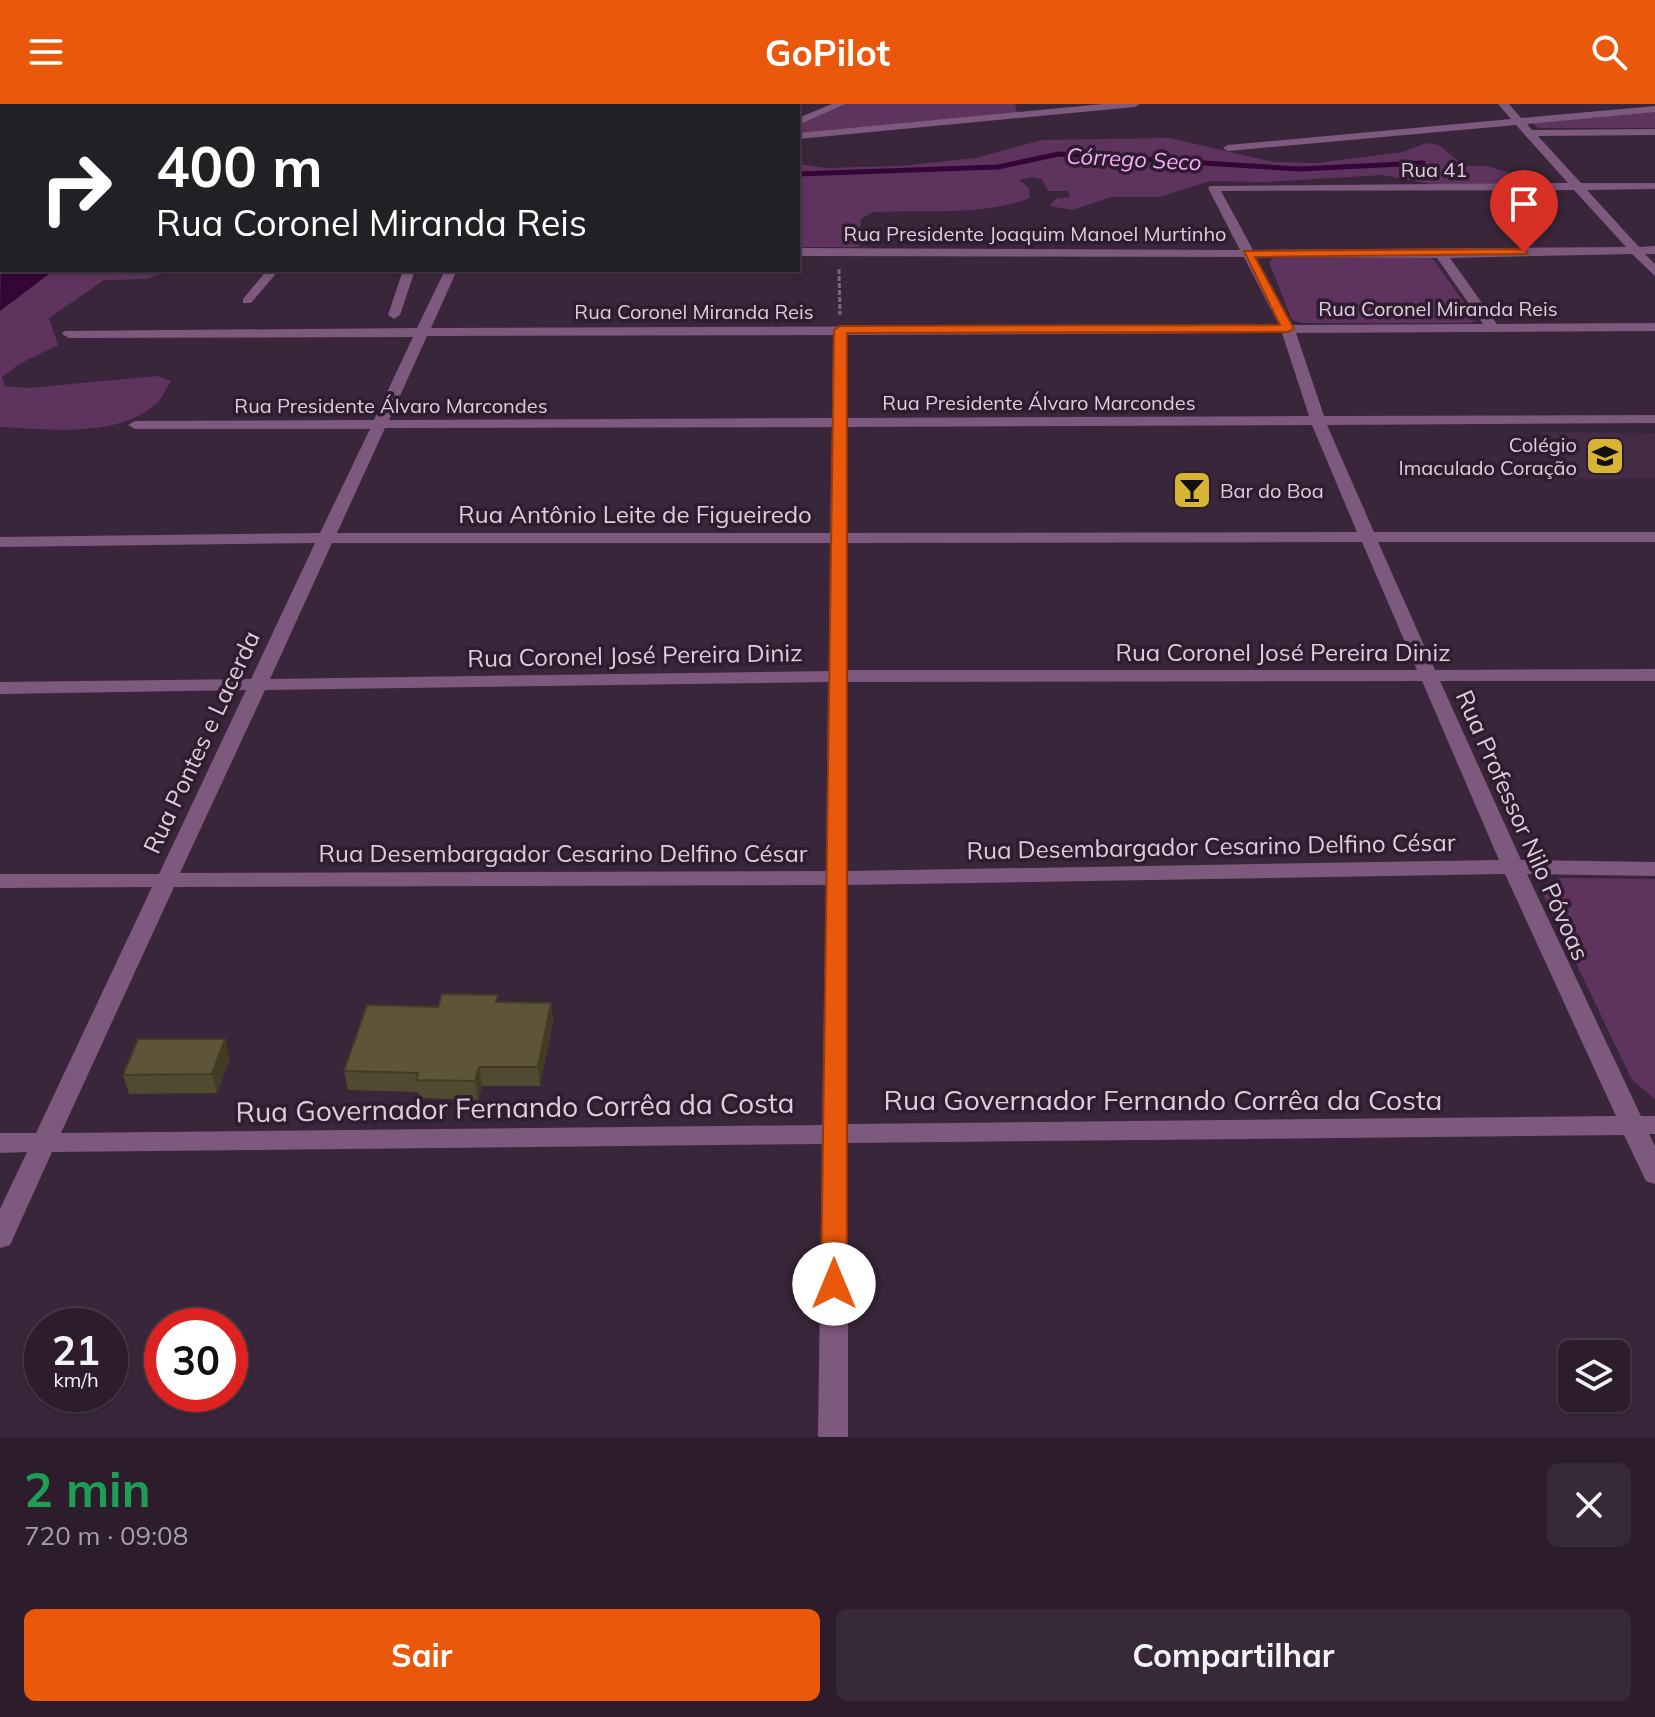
<!DOCTYPE html>
<html lang="pt">
<meta charset="utf-8">
<style>
body{margin:0;font-family:Mulish,sans-serif;background:#382938;color:#f1f3f6;height:100vh;display:flex;flex-direction:column;font-size:30px;white-space:nowrap}
*{box-sizing:border-box;margin:0}
p{font-size:26px;color:#a6a1a9}
.icon{flex:none;width:44px;height:44px;fill:none;stroke:currentColor;stroke-width:2;stroke-linecap:round;stroke-linejoin:round}
.map{position:relative;height:1333px;overflow:hidden}
.side{display:flex;flex-direction:column;background:#2c1c2c;flex:1}
.side>*{flex:none}
.guide{position:absolute;left:0px;top:0px;width:800px;height:168px;box-shadow:0 2px 6px #0004,0 0 0 2px #483a48;background:#202124;color:#fff;overflow:hidden}
.tools{position:absolute;left:1558px;top:1236px;display:grid;gap:16px}
.tools a{display:grid;place-items:center;width:72px;height:72px;border-radius:12px;background:#2c1c2c;box-shadow:0 2px 6px #0004,0 0 0 2px #483a48;font-size:40px}
.speed{position:absolute;left:24px;top:1204px;display:flex;gap:16px;font-size:40px;font-weight:700;text-align:center}
.speed>*{display:grid;place-content:center;width:104px;height:104px;border-radius:50%;background:#2c1c2c;box-shadow:0 2px 6px #0004,0 0 0 2px #483a48;line-height:1}
.speed small{font-size:20px;font-weight:400}
.speed .limit{border:12px solid #d22;background:#fff;color:#111}
.pin{position:absolute;display:grid;place-items:center;width:68px;height:68px;color:#fff;margin:-82px -34px;border-radius:50% 50% 50% 0;rotate:-45deg;box-shadow:0 0 8px #0007}
.pin .icon{rotate:45deg}
.me{position:absolute;width:88px;margin:-44px;rotate:0deg;stroke-linejoin:round;filter:drop-shadow(0 0 6px #0008)}
.turn{display:flex;align-items:center;gap:28px;height:168px;padding:0 24px;font-size:36px}
.turn .icon{width:104px;height:104px;stroke-width:2.5}
.turn b{display:block;font-size:56px;line-height:68px}
.round{display:grid;place-items:center;flex:none;width:84px;height:84px;border-radius:12px;background:#382938}
.headline{display:flex;align-items:center;justify-content:space-between;height:136px;padding:0 24px}
h1{font-size:48px;font-weight:700;line-height:60px;color:#1e9e55}
.cta{display:flex;gap:16px;margin-top:auto;padding:16px 24px}
.cta a{flex:1;height:92px;border-radius:12px;background:#ea580c;color:#fff;font-size:32px;font-weight:700;line-height:92px;text-align:center}
.cta a+a{background:#382938;color:#f1f3f6}
header{display:flex;justify-content:space-between;align-items:center;height:104px;padding:0 24px;background:#ea580c;color:#fff;font-size:36px;font-weight:700}
.map>svg:first-child{display:block}
.built{fill:#452c45}
.green{fill:#5e345f}
.water{fill:#350537}
.lines{fill:none;stroke-linecap:round;stroke-linejoin:round}
.stream{stroke:#350537;stroke-width:5}
.path{stroke:#796879;stroke-width:3;stroke-dasharray:5 2;stroke-linecap:butt}
.service{fill:#7d597d;fill-rule:evenodd}
.minor{fill:#7d597d;fill-rule:evenodd}
.wall{fill:#514930}
.shaded-wall{fill:#423c27}
.building{fill:#5e5538;stroke:#423c27;stroke-width:2}
.route{fill:#ea580c;stroke:#983908;stroke-width:2}
.labels{text-anchor:middle;dominant-baseline:central;stroke-width:7;stroke-linejoin:round;paint-order:stroke}
.far-street-label{font-size:20px;fill:#dccfdc;stroke:#301c30}
.far-poi-label{font-size:20px;fill:#dccfdc;stroke:#301c30;text-anchor:end}
.far-water-label{font-size:22px;font-style:italic;fill:#f7acf7;stroke:#301c30}
.street-label{font-size:24px;fill:#dccfdc;stroke:#301c30}
.near-street-label{font-size:28px;fill:#dccfdc;stroke:#301c30}
</style>
<header><svg class="icon" aria-label="menu" viewBox="0 0 24 24"><path d="M4 6h16M4 12h16M4 18h16"/></svg>GoPilot<svg class="icon" aria-label="search" viewBox="0 0 24 24"><circle cx="10" cy="10" r="6"/><path d="M15 15l6 6"/></svg></header>
<div class="map">
<svg width="1655" height="1333" viewBox="0 0 1655 1333">
<rect width="100%" height="100%" fill="#3a263a"/>
<path class="built" d="M1540,328l115,1v46l-84,-1z"/>
<g class="green">
<path d="M847,0h168l2,9 -219,21v-9z"/>
<path d="M1655,7v17h-117l-5,-5z"/>
<path d="M1169,34l105,24 43,1 86,-11 23,-9 13,2 25,21h23l30,9 -21,9 -61,1 -53,-10 -117,7 -55,-1 -51,16h-48l-39,13 -22,-4 5,-7 15,-2 -2,-6h-20l-6,-12 -10,-2 -13,3 10,8 1,10c-50,19 -104,11 -157,14l-12,7 -2,28h-61v-83l28,4 75,-2 75,-8 66,-18z"/>
<path d="M1426,153l8,3 42,60 -6,3h-167l-11,-3 -23,-58 5,-4z"/>
<path d="M54,166h120l-28,9 -42,1 -55,38 9,27 -39,19 -17,13 3,9 24,2 128,-12 14,5c-4,6 -8,16 -13,21 -39,37 -110,27 -158,25v-116z"/>
<path d="M1560,774l95,1v220l-23,-19 -91,-190z"/>
</g>
<path class="water" d="M2,146v20h52l-54,41z"/>
<g class="lines">
<path class="stream" d="M798,70l200,-7 61,-13 241,15 123,-6"/>
<path class="path" d="M839,165l1,46"/>
<g class="service">
<path d="M267,166h12l-28,33h-8v-4z"/>
<path d="M403,166h12l-15,45 -6,4 -6,-4z"/>
</g>
<g class="minor">
<path d="M622,0h24l1,2h-24z"/>
<path d="M696,0h13l-14,2z"/>
<path d="M832,0h14l-48,21v-7z"/>
<path d="M1103,0h37l-5,3 -337,32v-6z"/>
<path d="M1498,0h11l12,14 134,-12v6l-128,12 5,6 123,-1v6l-117,1 43,47h74v6l-68,1 52,57 16,-1v8h-10l10,10v12l-23,-22 -182,4 47,66 158,-1v8l-359,2 28,83 331,-1v8l-328,2 47,107h281v10h-277l57,128 220,-1v12h-215l81,179 134,2v14l-128,-2 114,242h14v18h-6l6,12v38l-9,-3 -22,-46 -776,8v294h-30l4,-293 -770,8 -42,93 -10,3v-39l27,-57 -27,1v-20h36l116,-246 -152,1v-14h159l87,-184 -246,4v-12l251,-3 64,-136 -315,4v-10l320,-4 50,-104h-235l-7,-4 7,-4 239,-1 39,-83 -344,1 -7,-4 2,-3 353,-3 28,-58h12l-26,58 848,-3 -35,-68 -446,-1v-8l442,2 -32,-62 2,-2 358,-3 -52,-58 -288,26 -5,-3 5,-3 283,-26zM1574,86l52,57 -373,3 -32,-59zM1256,153l181,1 46,66 -191,1zM1282,229l27,83 -462,2v-83zM833,231l-1,83 -443,2 38,-84zM1312,321l45,107 -510,1v-106zM832,323l-2,106h-493l48,-105zM1362,438l55,128h-570v-127zM332,439h498l-1,128 -559,8zM1422,577l77,179 -652,11v-189zM828,578l-2,189 -646,2 85,-183zM1505,770l111,242 -768,8 -1,-239zM826,781l-4,240 -761,8 113,-246z"/>
</g>
</g>
<g class="wall">
<path d="M499,898l52,1 2,18 -13,65h-58l-4,14 -59,-2 -1,-6 -70,-2 -4,-19 94,-64z"/>
<path d="M230,954l-13,35 -88,1 -6,-19z"/>
</g>
<g class="shaded-wall">
<path d="M551,899l2,18 -13,65 -2,-19z"/>
<path d="M225,935l5,19 -13,35 -5,-19z"/>
<path d="M479,963l3,19 -4,14 -3,-19z"/>
</g>
<g class="building">
<path d="M442,890l56,1 -2,7 55,1 -13,64h-59l-4,14 -59,-1 2,-7 -74,-2 23,-66 71,2z"/>
<path d="M138,935h87l-13,35 -89,1z"/>
</g>
<path class="route" d="M1524,145l4,5 -273,3 39,72 -6,3 -441,1v951l-4,8 -9,3 -9,-3 -4,-8 13,-954 6,-4 440,-1 -36,-74z"/>
<defs>
<g id="school-square" transform="scale(2)"><rect x="-9" y="-9" width="18" height="18" rx="4" fill="#d8b434" stroke="#301c30"/><path d="M0-5L7-2L0 1L-7-2ZM-4 1L0 2.5L4 1V4Q0 6-4 4Z" fill="#111"/></g>
<g id="bar-square" transform="scale(2)"><rect x="-9" y="-9" width="18" height="18" rx="4" fill="#d8b434" stroke="#301c30"/><path d="M-6-5H6L.8 .8V4.5H3.5V6h-7V4.5H-.8V.8Z" fill="#111"/></g>
</defs>
<g fill-rule="evenodd">
<use href="#school-square" x="1605" y="352"/>
<use href="#bar-square" x="1192" y="386"/>
</g>
<g class="labels">
<g class="far-street-label">
<text x="1434" y="65">Rua 41</text>
<text x="1035" y="129">Rua Presidente Joaquim Manoel Murtinho</text>
<text x="1438" y="204">Rua Coronel Miranda Reis</text>
<text x="694" y="207">Rua Coronel Miranda Reis</text>
<text x="1039" y="298">Rua Presidente Álvaro Marcondes</text>
<text x="391" y="301">Rua Presidente Álvaro Marcondes</text>
</g>
<g class="far-poi-label">
<text x="1577" y="340">Colégio<tspan x="1577" dy="23">Imaculado Coração</tspan></text>
<text x="1220" y="386" text-anchor="start">Bar do Boa</text>
</g>
<g class="far-water-label">
<text transform="translate(1134 55) rotate(3)">Córrego Seco</text>
</g>
<g class="street-label">
<text x="635" y="410">Rua Antônio Leite de Figueiredo</text>
<text x="1283" y="548">Rua Coronel José Pereira Diniz</text>
<text transform="translate(635 551) rotate(-1)">Rua Coronel José Pereira Diniz</text>
<text transform="translate(201 638) rotate(-65)">Rua Pontes e Lacerda</text>
<text transform="translate(1523 721) rotate(66)">Rua Professor Nilo Póvoas</text>
<text transform="translate(1211 742) rotate(-1)">Rua Desembargador Cesarino Delfino César</text>
<text x="563" y="749">Rua Desembargador Cesarino Delfino César</text>
</g>
<g class="near-street-label">
<text x="1163" y="995">Rua Governador Fernando Corrêa da Costa</text>
<text transform="translate(515 1003) rotate(-1)">Rua Governador Fernando Corrêa da Costa</text>
</g>
</g>
</svg>
<div class="tools">
<a><svg class="icon" aria-label="layers" viewBox="0 0 24 24"><path d="M12 4l9 5-9 5-9-5zM3 14l9 5 9-5"/></svg></a>
</div>
<div class="speed"><div>21<small>km/h</small></div><div class="limit">30</div></div>
<div class="pin" style="left:1524px;top:148px;background:#d93025"><svg class="icon" aria-label="arrive" viewBox="0 0 24 24"><path d="M6 21V4h12l-3 4 3 4H6"/></svg></div>
<svg class="me" style="left:834px;top:1180px" viewBox="-20 -20 40 40"><circle r="19" fill="#fff"/><path d="M0-13L10 11 0 6-10 11z" fill="#ea580c"/></svg>
<div class="guide">
<div class="turn"><svg class="icon" aria-label="right" viewBox="0 0 24 24"><path d="M7 20v-9h11M14 6l5 5-5 5"/></svg><div><b>400 m</b>Rua Coronel Miranda Reis</div></div>
</div>
</div>
<section class="side">
<div class="headline"><div><h1>2 min</h1><p>720 m · 09:08</p></div><a class="round"><svg class="icon" aria-label="close" viewBox="0 0 24 24"><path d="M6 6l12 12M18 6L6 18"/></svg></a></div>
<div class="cta"><a>Sair</a><a>Compartilhar</a></div>
</section>
